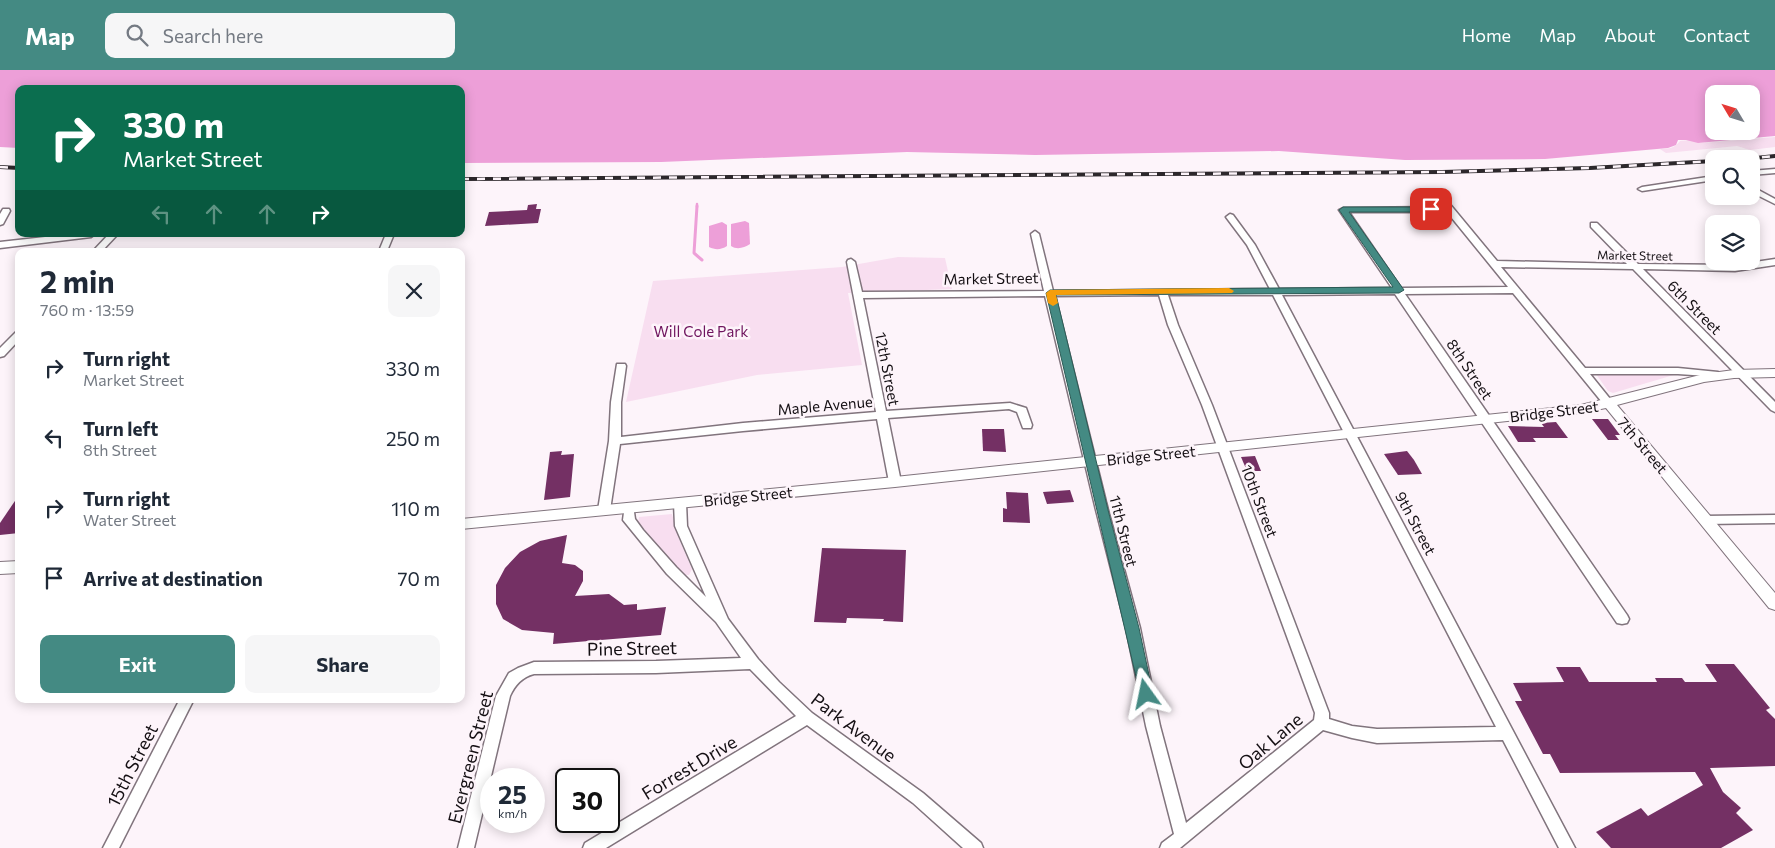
<!DOCTYPE html>
<meta charset="utf-8">
<style>
body{margin:0;font-family:Commissioner,sans-serif;background:#f6f6f7;color:#1f2937;height:100vh;display:flex;flex-direction:column;font-size:19px;white-space:nowrap}
*{box-sizing:border-box;margin:0}
p{font-size:16px;color:#747a83}
.icon{flex:none;width:28px;height:28px;fill:none;stroke:currentColor;stroke-width:2;stroke-linecap:round;stroke-linejoin:round}
.map{position:relative;flex:1;overflow:hidden}
.drawer{position:absolute;left:15px;top:178px;width:450px;height:455px;display:flex;flex-direction:column;background:#fff;border-radius:10px;box-shadow:0 2px 12px #0003}
.drawer>*{flex:none}
.top-card{position:absolute;left:15px;top:15px;width:450px;height:152px;border-radius:10px;box-shadow:0 2px 12px #0003;background:#0b6e4f;color:#fff;overflow:hidden}
.needle{width:32px;rotate:308deg}
.tools{position:absolute;left:1705px;top:15px;display:grid;gap:10px}
.tools a{display:grid;place-items:center;width:55px;height:55px;border-radius:10px;background:#fff;box-shadow:0 2px 12px #0003;font-size:25px}
.speed{position:absolute;left:480px;top:698px;display:flex;gap:10px;font-size:25px;font-weight:700;text-align:center}
.speed>*{display:grid;place-content:center;width:65px;height:65px;border-radius:50%;background:#fff;box-shadow:0 2px 12px #0003;line-height:1}
.speed small{font-size:12px;font-weight:400}
.speed .limit{border:2px solid #111;border-radius:8px;background:#fff;color:#111}
.pin{position:absolute;display:grid;place-items:center;width:42px;height:42px;color:#fff;margin:-21px;border-radius:10px;box-shadow:0 2px 8px #0006}
.me{position:absolute;width:55px;margin:-28px;rotate:348deg;stroke-linejoin:round;filter:drop-shadow(0 0 4px #0008)}
.turn{display:flex;align-items:center;gap:18px;height:105px;padding:0 25px;font-size:22px}
.turn .icon{width:65px;height:65px;stroke-width:2.5}
.turn b{display:block;font-size:35px;line-height:42px}
.lanes{display:flex;align-items:center;height:48px;padding:0 25px;background:#0003;justify-content:center;gap:25px;direction:ltr}
.lanes .off{opacity:.35}
.round{display:grid;place-items:center;flex:none;width:52px;height:52px;border-radius:10px;background:#f6f6f7}
.summary{display:flex;align-items:center;justify-content:space-between;height:85px;padding:0 25px}
h1{font-size:30px;font-weight:700;line-height:38px}
.cta{display:flex;gap:10px;margin-top:auto;padding:10px 25px}
.cta a{flex:1;height:58px;border-radius:10px;background:#448a83;color:#fff;font-size:20px;font-weight:700;line-height:58px;text-align:center}
.cta a+a{background:#f6f6f7;color:#1f2937}
ul{padding:0;list-style:none}
li{display:flex;align-items:center;gap:15px;height:70px;padding:0 25px}
li div{flex:1}
li b{display:block;font-size:19px}
li em{font-style:normal}
header{display:flex;align-items:center;gap:30px;box-sizing:border-box;height:70px;padding:0 25px;background:#448a83;color:#fff}
header strong{font-size:24px}
nav{display:flex;gap:28px;margin-inline-start:auto;font-size:18px}
.search{width:350px;height:45px;background:#f6f6f7;display:flex;align-items:center;gap:12px;box-sizing:border-box;padding:0 18px;border-radius:10px;color:#747a83;font-size:19px}
.map>svg:first-child{display:block}
.green{fill:#f8def0}
.water{fill:#ed9fd8;fill-rule:evenodd}
.lines{fill:none;stroke-linecap:round;stroke-linejoin:round}
.stream-far1{stroke:#ed9fd8;stroke-width:2.5}
.stream{stroke:#ed9fd8;stroke-width:3}
.building{fill:#743064}
.minor-casing{stroke:#81747d;stroke-width:3}
.major-casing{stroke:#81747d;stroke-width:2}
.minor{fill:#fff;fill-rule:evenodd}
.major{fill:#fff;fill-rule:evenodd}
.rail-casing{stroke:#2c272b;stroke-width:4}
.rail{stroke:#fdf4fa;stroke-width:2.5;stroke-dasharray:8;stroke-linecap:butt}
.route{fill:#448a83;stroke:#2c5a55}
.slow{fill:#f59e0b}
.labels{text-anchor:middle;dominant-baseline:central;stroke-width:5;stroke-linejoin:round;paint-order:stroke}
.far-street-label{font-size:12px;fill:#140f13;stroke:#fdf4fa}
.street-label{font-size:15px;fill:#140f13;stroke:#fdf4fa}
.park-label{font-size:15px;fill:#6f145e;stroke:#fdf4fa}
.near-street-label{font-size:18px;fill:#140f13;stroke:#fdf4fa}
</style>
<header>
<strong>Map</strong>
<div class="search"><svg class="icon" aria-label="search" viewBox="0 0 24 24"><circle cx="10" cy="10" r="6"/><path d="M15 15l6 6"/></svg>Search here</div>
<nav><a>Home</a><a>Map</a><a>About</a><a>Contact</a></nav>
</header>
<div class="map">
<svg width="1775" height="778" viewBox="0 0 1775 778">
<rect width="100%" height="100%" fill="#fdf4fa"/>
<g class="green">
<path d="M1775,67v10l-25,3 -13,-4 -71,7 -6,-4c9,0 15,-1 20,-8l10,-1 10,3z"/>
<path d="M898,187l47,1 7,31 -104,4 14,72 -105,10 -131,27 27,-121 189,-14z"/>
<path d="M1596,304h81l-64,19 -5,-2z"/>
<path d="M672,444l7,25 13,30 -3,6h-6l-45,-53 1,-5z"/>
</g>
<g class="water">
<path d="M0,0h1775v66l-77,7 -12,-3h-8l-2,5 -8,3 -123,11 -140,1 -126,-9 -244,4 -128,-3 -246,10 -200,1v-74h-442v59l-19,-1zM1714,24h37v37h-37z"/>
<path d="M745,151l4,2 1,21c-6,4 -13,6 -19,2v-22z"/>
<path d="M722,152l5,3v21c-6,4 -12,4 -18,1v-21z"/>
</g>
<g class="lines">
<path class="stream-far1" d="M697,137v-3"/>
<path class="stream" d="M697,136l-3,47 8,7"/>
</g>
<g class="building">
<path d="M537,134l-1,5h5l-3,14 -53,3 4,-14 38,-2 1,-5z"/>
<path d="M1592,349h16l12,16h-5l4,5h-11z"/>
<path d="M1556,352l12,16h-35l3,4h-18l-10,-16 36,1 -3,-4z"/>
<path d="M982,359h22l2,23 -23,-1z"/>
<path d="M562,381l-1,4 13,-1 -4,43 -26,3 6,-48z"/>
<path d="M1407,381l7,9 8,14 -24,1 -14,-21z"/>
<path d="M1255,386l6,15h-14l-6,-14z"/>
<path d="M1070,420l4,12 -27,2 -4,-12z"/>
<path d="M1006,422l22,1 2,30 -27,-1v-14l4,1z"/>
<path d="M19,425v38l-19,2v-12z"/>
<path d="M567,465l-5,28 13,2 8,6v10l-8,15 34,-2 15,11 13,-1v6l29,-3 -5,28 -108,9 1,-11 -32,-3 -19,-11 -7,-15v-19l9,-17 15,-16 20,-11z"/>
<path d="M822,478l84,2 -3,72 -20,-1 1,-2 -37,-1 -1,5 -32,-1z"/>
<path d="M1705,594h29l36,44 -4,2 9,9v47l-65,2 13,24 18,16 -5,5 17,17 -32,18h-110l-15,-16 45,-24 7,8 55,-31 -8,-13 -135,1 -10,-19h-7l-28,-53h7l-9,-18 51,-1 -8,-15h24l9,15h68l-2,-4h27l3,4h32z"/>
</g>
<g class="lines">
<g class="minor-casing">
<g id="minor">
<path d="M1775,99v4l-24,2v-4z"/>
<path d="M1714,106v4l-72,11 -4,-2 4,-2z"/>
<path d="M1751,116l24,13v5l-24,-12z"/>
<path d="M1433,121h6l58,70 130,3 -36,-37v-4h6l41,41 97,1 40,-6v6l-40,6 -92,-2 132,133v10l-4,-2 -138,-141 -132,-2 84,101h93l40,4 5,3 -1,2 -44,-3h-88l25,31 -5,3 -4,-1 -93,-114 -108,1 222,321 2,4 -2,4 -5,1 -5,-1 -222,-329 -113,1 293,553h-16l-56,-108 -126,3 -25,-5 -29,-8 -143,118h-20l2,-5 12,-9 -28,-108 -20,-98 -30,-118 -51,-214 -182,2 23,113 124,-8 16,5 6,17 -1,3h-8l-6,-16 -8,-3 -121,9 13,64 -6,4 -6,-4 -12,-63 -134,12 -123,13 -10,66 -2,3h-8l-2,-3 11,-69 2,-39 6,-38h8l1,2 -5,36v35l122,-14 133,-11 -29,-150 1,-2 3,-1 4,3 7,30 182,-1 -13,-57 4,-3 4,3 14,57 217,-2 -23,-44 -21,-28 4,-3 3,1 22,30 24,44 113,-1 -53,-78 4,-2 100,-1 -11,-14zM1349,142h98l61,75 -107,1zM1159,225l9,30 34,80 113,308 -1,7 -128,103 -26,-97 -20,-98 -32,-118 -53,-214zM1168,225h105l223,432 -119,2 -25,-3 -23,-7v-6l-117,-308 -34,-80z"/>
<path d="M3,139h6l1,2 -7,13 -3,1v-11z"/>
<path d="M72,164h23l-4,3 -91,11v-6z"/>
<path d="M109,164h9l-16,17h-9z"/>
<path d="M386,164h8l-7,17h-8z"/>
<path d="M19,261v9l-15,16 -4,1v-9l16,-16z"/>
<path d="M680,429l4,1 2,3 1,23 41,93 30,40 21,23 33,31 111,80 58,50 2,5h-20l-50,-45 -106,-78 -201,123h-23l2,-5 211,-127 -46,-47 -94,4 -122,1c-12,3 -19,11 -24,22l-36,152h-16l38,-152 13,-23 9,-5 16,-6 122,-1 85,-3 -25,-36 -49,-48 -44,-54 2,-15h8l2,14 8,11 33,37 30,30 -31,-71 -1,-23 2,-3z"/>
<path d="M1775,445v8l-70,1 -4,-1 -2,-3 2,-3 4,-1z"/>
<path d="M180,629h14l-75,149h-16z"/>
</g>
</g>
<g class="major-casing">
<g id="major">
<path d="M1775,299v8l-41,1 -30,4 -87,23 158,188v17l-6,-2 -163,-200 -25,5 -686,74 -434,42v-10l434,-42 686,-72 123,-31 30,-4z"/>
<path d="M19,491v12l-19,1v-12z"/>
</g>
</g>
<use href="#minor" class="minor"/>
<use href="#major" class="major"/>
<g class="rail-casing">
<g id="rail">
<path d="M1746,89l29,-3"/>
<path d="M0,97l19,1"/>
<path d="M461,109l981,-7 148,-4 124,-7"/>
</g>
</g>
<use href="#rail" class="rail"/>
</g>
<path class="route" d="M1434,137l2,2 -5,3h-82l55,78 -5,3 -343,2 52,215 31,118 14,66 -2,4 -5,2 -5,-2 -95,-405 4,-3 343,-3 -54,-77 4,-3z"/>
<path class="slow" d="M1229,218l5,3 -2,2 -176,2 2,8 -5,3 -5,-3 -2,-10 4,-3z"/>
<g class="labels">
<g class="far-street-label">
<text transform="translate(1635 185) rotate(1)">Market Street</text>
</g>
<g class="street-label">
<text transform="translate(991 208) rotate(-1)">Market Street</text>
<text transform="translate(1695 237) rotate(45)">6th Street</text>
<text transform="translate(888 299) rotate(79)">12th Street</text>
<text transform="translate(1470 299) rotate(56)">8th Street</text>
<text transform="translate(825 335) rotate(-5)">Maple Avenue</text>
<text transform="translate(1554 341) rotate(-7)">Bridge Street</text>
<text transform="translate(1643 375) rotate(50)">7th Street</text>
<text transform="translate(1151 385) rotate(-6)">Bridge Street</text>
<text transform="translate(748 426) rotate(-6)">Bridge Street</text>
<text transform="translate(1260 431) rotate(69)">10th Street</text>
<text transform="translate(1416 453) rotate(62)">9th Street</text>
<text transform="translate(1124 461) rotate(76)">11th Street</text>
</g>
<g class="park-label">
<text x="701" y="261">Will Cole Park</text>
</g>
<g class="near-street-label">
<text transform="translate(632 578) rotate(-1)">Pine Street</text>
<text transform="translate(854 657) rotate(37)">Park Avenue</text>
<text transform="translate(1270 671) rotate(-40)">Oak Lane</text>
<text transform="translate(470 687) rotate(-76)">Evergreen Street</text>
<text transform="translate(132 695) rotate(-63)">15th Street</text>
<text transform="translate(689 697) rotate(-31)">Forrest Drive</text>
</g>
</g>
</svg>
<div class="tools">
<a><svg class="needle" viewBox="-14 -14 28 28"><path d="M0-13l5 13h-10z" fill="#e53935"/><path d="M0 13l5-13h-10z" fill="#747a83"/></svg></a>
<a><svg class="icon" aria-label="search" viewBox="0 0 24 24"><circle cx="10" cy="10" r="6"/><path d="M15 15l6 6"/></svg></a>
<a><svg class="icon" aria-label="layers" viewBox="0 0 24 24"><path d="M12 4l9 5-9 5-9-5zM3 14l9 5 9-5"/></svg></a>
</div>
<div class="speed"><div>25<small>km/h</small></div><div class="limit">30</div></div>
<div class="pin" style="left:1431px;top:139px;background:#d93025"><svg class="icon" aria-label="arrive" viewBox="0 0 24 24"><path d="M6 21V4h12l-3 4 3 4H6"/></svg></div>
<svg class="me" style="left:1146px;top:624px" viewBox="-20 -20 40 40"><path d="M0-17L14 15 0 8-14 15z" fill="#448a83" stroke="#fff" stroke-width="4"/></svg>
<div class="top-card">
<div class="turn"><svg class="icon" aria-label="right" viewBox="0 0 24 24"><path d="M7 20v-9h11M14 6l5 5-5 5"/></svg><div><b>330 m</b>Market Street</div></div>
<div class="lanes"><svg class="icon off" aria-label="left" viewBox="0 0 24 24"><path d="M17 20v-9H6M10 6l-5 5 5 5"/></svg><svg class="icon off" aria-label="ahead" viewBox="0 0 24 24"><path d="M12 20V5M6 11l6-6 6 6"/></svg><svg class="icon off" aria-label="ahead" viewBox="0 0 24 24"><path d="M12 20V5M6 11l6-6 6 6"/></svg><svg class="icon" aria-label="right" viewBox="0 0 24 24"><path d="M7 20v-9h11M14 6l5 5-5 5"/></svg></div>
</div>
<section class="drawer">
<div class="summary"><div><h1>2 min</h1><p>760 m · 13:59</p></div><a class="round"><svg class="icon" aria-label="close" viewBox="0 0 24 24"><path d="M6 6l12 12M18 6L6 18"/></svg></a></div>
<ul>
<li><svg class="icon" aria-label="right" viewBox="0 0 24 24"><path d="M7 20v-9h11M14 6l5 5-5 5"/></svg><div><b>Turn right</b><p>Market Street</p></div><em>330 m</em></li>
<li><svg class="icon" aria-label="left" viewBox="0 0 24 24"><path d="M17 20v-9H6M10 6l-5 5 5 5"/></svg><div><b>Turn left</b><p>8th Street</p></div><em>250 m</em></li>
<li><svg class="icon" aria-label="right" viewBox="0 0 24 24"><path d="M7 20v-9h11M14 6l5 5-5 5"/></svg><div><b>Turn right</b><p>Water Street</p></div><em>110 m</em></li>
<li><svg class="icon" aria-label="arrive" viewBox="0 0 24 24"><path d="M6 21V4h12l-3 4 3 4H6"/></svg><div><b>Arrive at destination</b></div><em>70 m</em></li>
</ul>
<div class="cta"><a>Exit</a><a>Share</a></div>
</section>
</div>
